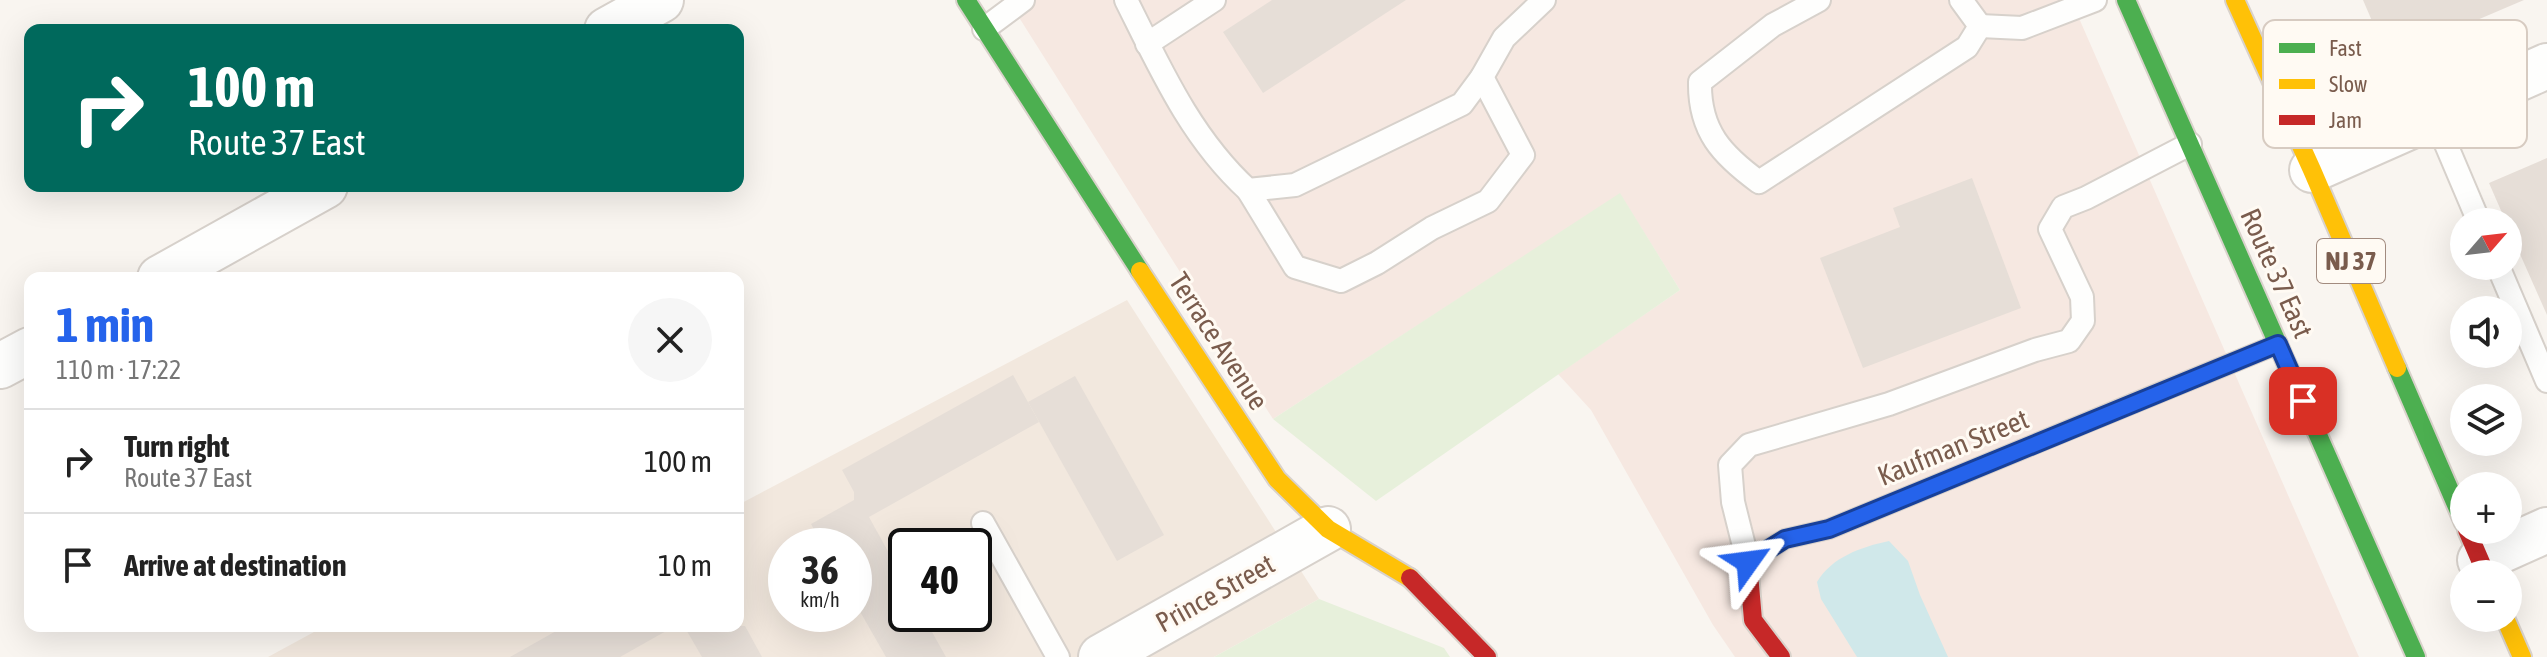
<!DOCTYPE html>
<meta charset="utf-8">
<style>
body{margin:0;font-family:"Asap Condensed",sans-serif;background:#f6f6f6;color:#222;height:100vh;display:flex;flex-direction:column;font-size:30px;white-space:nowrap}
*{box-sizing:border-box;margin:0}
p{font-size:26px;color:#767676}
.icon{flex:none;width:44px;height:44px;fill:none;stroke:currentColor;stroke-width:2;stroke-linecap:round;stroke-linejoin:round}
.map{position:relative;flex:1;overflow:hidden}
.panel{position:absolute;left:24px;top:272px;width:720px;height:360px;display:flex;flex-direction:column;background:#fff;border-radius:16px;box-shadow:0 8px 32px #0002}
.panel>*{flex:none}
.guide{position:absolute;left:24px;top:24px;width:720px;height:168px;border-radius:16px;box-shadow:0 8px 32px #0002;background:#00695c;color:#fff;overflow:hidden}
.needle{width:52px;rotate:62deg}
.tools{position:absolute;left:2450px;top:208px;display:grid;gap:16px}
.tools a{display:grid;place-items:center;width:72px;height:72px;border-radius:50%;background:#fff;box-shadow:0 8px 32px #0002;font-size:40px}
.speed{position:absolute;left:768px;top:528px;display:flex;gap:16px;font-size:40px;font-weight:700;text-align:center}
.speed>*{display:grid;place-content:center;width:104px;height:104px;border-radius:50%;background:#fff;box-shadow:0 8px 32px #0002;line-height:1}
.speed small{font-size:20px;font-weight:400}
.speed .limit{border:4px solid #111;border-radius:12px;background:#fff;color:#111}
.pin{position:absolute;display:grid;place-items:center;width:68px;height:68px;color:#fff;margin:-34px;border-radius:16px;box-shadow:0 4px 12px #0006}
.me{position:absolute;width:88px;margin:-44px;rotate:59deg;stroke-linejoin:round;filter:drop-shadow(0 0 6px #0008)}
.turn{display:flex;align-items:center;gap:28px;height:168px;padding:0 32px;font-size:36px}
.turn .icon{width:104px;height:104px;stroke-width:2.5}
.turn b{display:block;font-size:56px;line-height:68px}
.round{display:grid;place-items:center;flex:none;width:84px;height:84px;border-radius:42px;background:#f6f6f6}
.headline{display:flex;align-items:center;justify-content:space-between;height:136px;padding:0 32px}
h1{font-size:48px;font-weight:700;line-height:60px;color:#2563eb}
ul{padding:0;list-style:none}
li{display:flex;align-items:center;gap:24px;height:104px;padding:0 32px;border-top:2px solid #e0e0e0}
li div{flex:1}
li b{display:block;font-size:30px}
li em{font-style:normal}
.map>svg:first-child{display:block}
.residential{fill:#f2e8de;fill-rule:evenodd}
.commercial{fill:#f6e8e1}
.green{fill:#e7f0db}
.water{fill:#d0e8ea}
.building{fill:#e6ded7}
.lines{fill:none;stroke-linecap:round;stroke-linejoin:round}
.lane-casing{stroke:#d7d1cb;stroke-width:26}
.street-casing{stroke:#d7d1cb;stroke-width:48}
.fast-casing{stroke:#d9d2cb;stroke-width:22}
.slow-casing{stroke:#d9d2cb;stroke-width:22}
.jam-casing{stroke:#d9d2cb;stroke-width:22}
.lane{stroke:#fefefd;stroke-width:22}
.street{stroke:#fefefd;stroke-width:44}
.fast{stroke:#4caf50;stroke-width:18}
.slow{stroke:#ffc107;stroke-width:18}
.jam{stroke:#c62828;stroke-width:18}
.route-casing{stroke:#184099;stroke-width:20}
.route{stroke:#2563eb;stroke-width:14}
.labels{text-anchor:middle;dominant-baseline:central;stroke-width:6;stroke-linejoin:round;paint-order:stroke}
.shield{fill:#fffaf3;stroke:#a28b7f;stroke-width:2}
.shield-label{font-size:26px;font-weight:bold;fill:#7a5c4d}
.street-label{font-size:28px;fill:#7a5c4d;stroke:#fffaf3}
.key{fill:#fffaf3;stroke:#d7cbc1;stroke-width:2}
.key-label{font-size:22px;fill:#7a5c4d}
</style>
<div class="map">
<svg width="2547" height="657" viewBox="0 0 2547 657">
<rect width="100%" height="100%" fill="#f9f5f0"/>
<path class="residential" d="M1127,300l192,299 -105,58h-946l57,-31h413v-121zM786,546h68v68h-68zM906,546h68v68h-68z"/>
<path class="commercial" d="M1008,0h1063l288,657h-624l-22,-32 -122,-215 -33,-36 122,-84 -60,-96 -347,225z"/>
<g class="green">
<path d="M1620,193l60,97 -304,211 -103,-82z"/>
<path d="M1319,599l125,49 6,9h-236z"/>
</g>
<path class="water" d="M1889,541l19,20 12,34 28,62h-91l-36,-58 -4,-17c15,-25 44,-35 72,-41z"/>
<g class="building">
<path d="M1272,0h134l-143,93 -40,-61z"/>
<path d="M2363,0h161l-136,58z"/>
<path d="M2547,158v157l-39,-88v-5h-2l-17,-39z"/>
<path d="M1972,178l49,130 -158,60 -43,-110 80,-31 -7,-19z"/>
<path d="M1013,375l26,47 -170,95 37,67v30h16l24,43h-60l-32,-56v-55h-31l-12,-22 43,-24v-8l-12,-22z"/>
<path d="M1075,376l89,159 -47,26 -89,-159z"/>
<path d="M565,626h110l-55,31h-110z"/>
<path d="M684,626h61l17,31h-60z"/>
</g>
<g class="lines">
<g class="lane-casing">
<g id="lane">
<path d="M1126,0c34,68 65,138 122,190l47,-5 167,-81 20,-27 22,-39 40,-38"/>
<path d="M1819,0l-46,25 -73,57c-1,49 22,73 59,100l208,-135 13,-21 -19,-26"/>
<path d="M1980,26l42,2 73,-28"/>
<path d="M984,29l39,-29"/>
<path d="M1147,44l67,-44"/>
<path d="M2434,116l45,106"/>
<path d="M1248,190l47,77 46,14 36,-18 55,-35 56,-27 35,-46 -41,-78"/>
<path d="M2498,266l49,115"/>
<path d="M983,523l75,134"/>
<path d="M1748,562l-15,-60 -3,-37 19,-20 140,-41 146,-54 34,-9 14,-20 -1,-24 -32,-68 13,-22 23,-9 104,-54"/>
</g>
</g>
<g class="street-casing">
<g id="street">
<path d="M607,30l54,-30"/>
<path d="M2312,170l235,-104"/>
<path d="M160,278l165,-92"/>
<path d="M0,366l30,-16"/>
<path d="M2480,560l67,-30"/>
<path d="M1101,657l227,-128"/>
</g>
</g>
<g class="fast-casing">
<g id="fast">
<path d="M966,0l174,271"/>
<path d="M2126,0l290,657"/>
<path d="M2397,368l67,155"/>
<path d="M2134,403l144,-59"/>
</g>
</g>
<g class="slow-casing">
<g id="slow">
<path d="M2235,0l77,170 85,198"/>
<path d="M1140,271l137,208 51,50 82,49"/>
<path d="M2505,618l17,39"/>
</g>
</g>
<g class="jam-casing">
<g id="jam">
<path d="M2467,530l19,44"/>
<path d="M1410,578l77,79"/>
<path d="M1781,657l-28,-37 -5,-58 37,-23 44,-10 305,-126"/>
</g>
</g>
<use href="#lane" class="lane"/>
<use href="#street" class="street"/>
<use href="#fast" class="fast"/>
<use href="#slow" class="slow"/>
<use href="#jam" class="jam"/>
</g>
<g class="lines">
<g class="route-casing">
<path id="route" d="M1748,562l37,-23 44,-10 449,-185 25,57"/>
</g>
<use href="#route" class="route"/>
</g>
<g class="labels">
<rect class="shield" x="2317" y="239" width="68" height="44" rx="6"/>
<g class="shield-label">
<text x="2351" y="261">NJ 37</text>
</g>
<g class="street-label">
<text transform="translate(2277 273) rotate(66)">Route 37 East</text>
<text transform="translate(1219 341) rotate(57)">Terrace Avenue</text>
<text transform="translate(1953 447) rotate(-22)">Kaufman Street</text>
<text transform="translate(1215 593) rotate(-29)">Prince Street</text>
</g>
</g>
<rect x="2263" y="20" width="264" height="128" rx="12" class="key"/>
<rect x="2279" y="43" width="36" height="10" fill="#4caf50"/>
<rect x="2279" y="79" width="36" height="10" fill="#ffc107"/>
<rect x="2279" y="115" width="36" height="10" fill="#c62828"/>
<g class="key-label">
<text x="2329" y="56">Fast</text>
<text x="2329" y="92">Slow</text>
<text x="2329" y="128">Jam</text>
</g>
</svg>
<div class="tools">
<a><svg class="needle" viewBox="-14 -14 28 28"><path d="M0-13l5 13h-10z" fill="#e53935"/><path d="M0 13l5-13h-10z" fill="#767676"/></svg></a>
<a><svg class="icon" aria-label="sound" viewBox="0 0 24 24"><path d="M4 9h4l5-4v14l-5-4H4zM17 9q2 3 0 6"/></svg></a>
<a><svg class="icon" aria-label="layers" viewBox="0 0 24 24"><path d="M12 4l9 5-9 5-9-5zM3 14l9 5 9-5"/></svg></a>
<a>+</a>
<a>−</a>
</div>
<div class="speed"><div>36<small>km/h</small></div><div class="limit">40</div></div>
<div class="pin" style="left:2303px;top:401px;background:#d93025"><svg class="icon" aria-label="arrive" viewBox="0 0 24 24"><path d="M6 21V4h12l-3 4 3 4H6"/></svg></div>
<svg class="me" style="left:1748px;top:562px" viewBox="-20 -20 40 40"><path d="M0-17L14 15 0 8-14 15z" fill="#2563eb" stroke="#fff" stroke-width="4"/></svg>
<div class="guide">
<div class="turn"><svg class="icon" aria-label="right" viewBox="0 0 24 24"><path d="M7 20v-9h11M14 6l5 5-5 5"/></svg><div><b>100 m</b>Route 37 East</div></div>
</div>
<section class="panel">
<div class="headline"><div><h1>1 min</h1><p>110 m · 17:22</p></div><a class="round"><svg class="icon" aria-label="close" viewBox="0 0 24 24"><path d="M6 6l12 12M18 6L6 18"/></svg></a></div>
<ul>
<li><svg class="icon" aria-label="right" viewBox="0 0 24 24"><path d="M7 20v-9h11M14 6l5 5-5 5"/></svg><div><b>Turn right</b><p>Route 37 East</p></div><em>100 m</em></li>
<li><svg class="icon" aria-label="arrive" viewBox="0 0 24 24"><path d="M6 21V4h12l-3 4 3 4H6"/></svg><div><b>Arrive at destination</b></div><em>10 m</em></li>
</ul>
</section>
</div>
